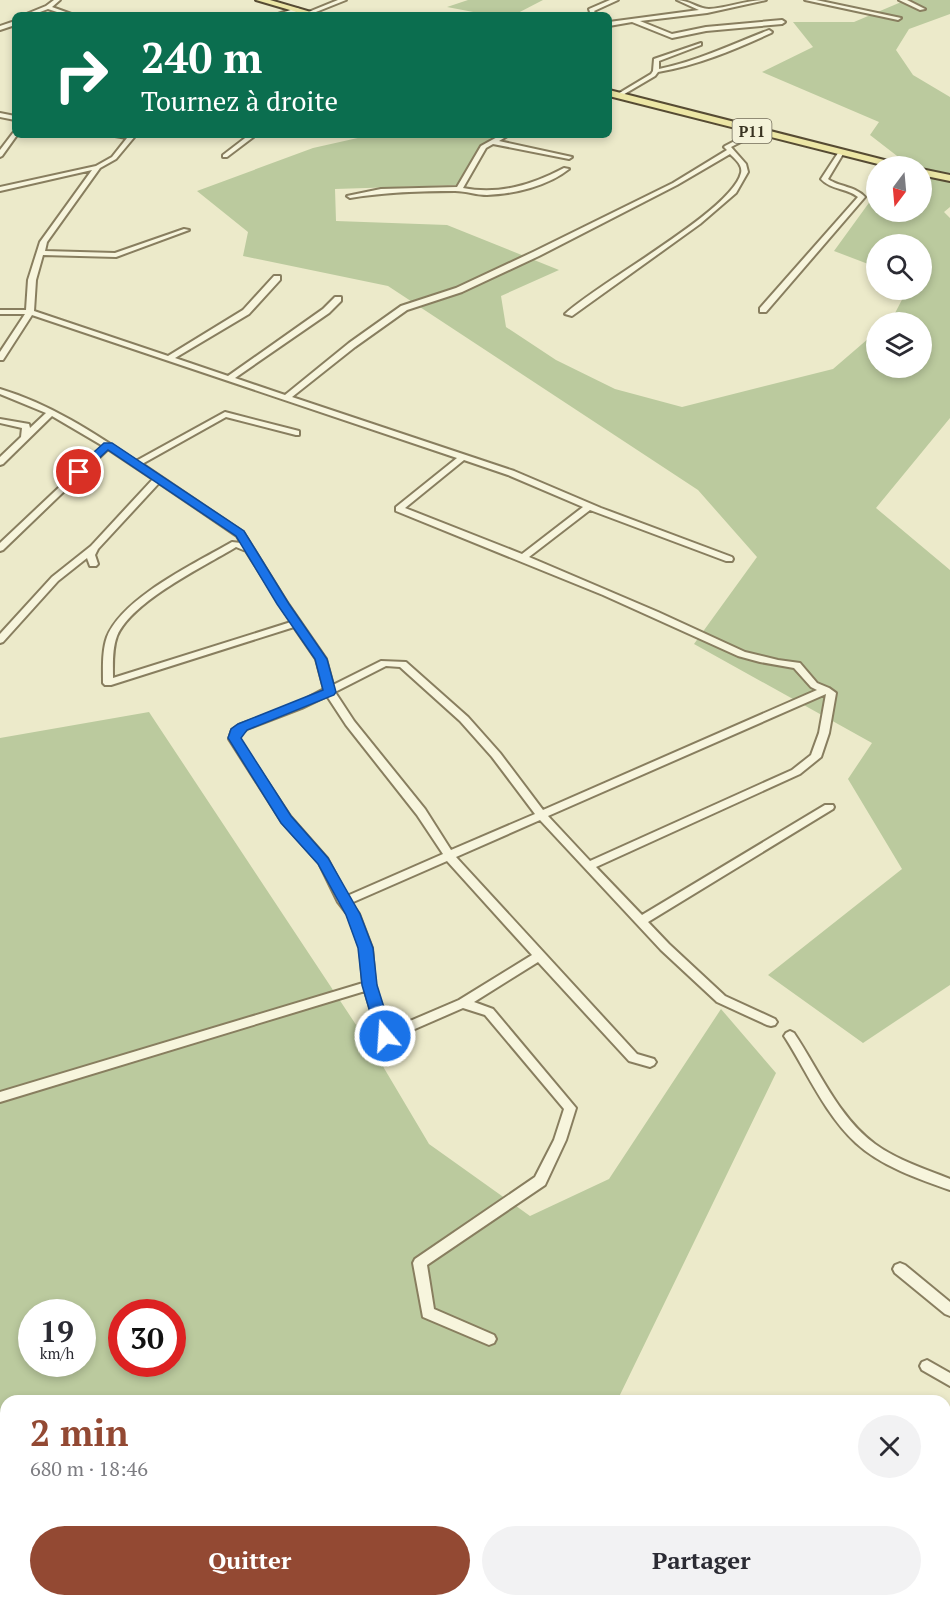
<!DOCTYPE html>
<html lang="fr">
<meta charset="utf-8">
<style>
body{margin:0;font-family:"PT Serif",serif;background:#f2f2f3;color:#2b2b33;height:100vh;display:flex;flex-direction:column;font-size:22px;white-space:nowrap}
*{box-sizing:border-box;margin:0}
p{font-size:20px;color:#7c7c81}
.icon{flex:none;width:33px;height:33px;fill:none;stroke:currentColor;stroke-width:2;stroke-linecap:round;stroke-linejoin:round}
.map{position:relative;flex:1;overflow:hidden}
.sheet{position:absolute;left:0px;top:1395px;width:951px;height:212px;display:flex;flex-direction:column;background:#fff;border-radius:18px 18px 0 0;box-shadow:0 3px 9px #0003}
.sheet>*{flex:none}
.hud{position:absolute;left:12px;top:12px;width:600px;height:126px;border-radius:9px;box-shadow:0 3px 9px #0003;background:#0b6e4f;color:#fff;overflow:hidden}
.needle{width:39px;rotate:196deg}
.fabs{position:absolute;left:866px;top:156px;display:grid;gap:12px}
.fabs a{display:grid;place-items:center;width:66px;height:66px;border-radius:50%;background:#fff;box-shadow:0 3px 9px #0003;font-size:30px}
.speed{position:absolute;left:18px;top:1299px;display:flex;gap:12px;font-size:30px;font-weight:700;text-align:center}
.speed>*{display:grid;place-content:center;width:78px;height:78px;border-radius:50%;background:#fff;box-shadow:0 3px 9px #0003;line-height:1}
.speed small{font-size:15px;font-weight:400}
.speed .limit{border:9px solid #d22;background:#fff;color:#111}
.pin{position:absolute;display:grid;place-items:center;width:51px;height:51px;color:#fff;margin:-26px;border:3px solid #fff;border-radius:50%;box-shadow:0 2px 6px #0007}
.me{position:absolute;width:66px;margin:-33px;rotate:342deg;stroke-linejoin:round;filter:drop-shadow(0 0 4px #0008)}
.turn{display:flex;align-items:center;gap:21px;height:126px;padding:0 30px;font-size:27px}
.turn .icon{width:78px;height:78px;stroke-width:2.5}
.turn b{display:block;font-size:42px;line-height:51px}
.round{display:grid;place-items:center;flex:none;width:63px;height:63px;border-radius:32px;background:#f2f2f3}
.headline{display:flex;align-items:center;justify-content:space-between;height:102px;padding:0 30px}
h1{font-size:36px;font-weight:700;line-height:45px;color:#934933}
.action{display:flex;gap:12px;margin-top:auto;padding:12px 30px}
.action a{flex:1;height:69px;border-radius:36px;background:#934933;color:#fff;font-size:24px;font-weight:700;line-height:69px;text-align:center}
.action a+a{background:#f2f2f3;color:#2b2b33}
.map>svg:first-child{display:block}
.green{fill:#bbca9e;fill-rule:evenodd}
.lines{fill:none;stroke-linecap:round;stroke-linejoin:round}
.minor-casing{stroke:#887e5f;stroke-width:4}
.primary-casing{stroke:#564b33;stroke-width:4}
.minor{fill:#f7f5dd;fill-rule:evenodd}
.primary{fill:#ece6a5;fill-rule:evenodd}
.route{fill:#1a73e8;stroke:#114b97;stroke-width:1.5}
.labels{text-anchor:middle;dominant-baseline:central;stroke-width:6;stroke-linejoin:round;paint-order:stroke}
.shield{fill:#f4f2d9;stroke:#716c59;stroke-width:1.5}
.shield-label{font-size:15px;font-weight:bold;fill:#393322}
</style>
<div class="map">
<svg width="950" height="1606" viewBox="0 0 950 1606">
<rect width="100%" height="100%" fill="#eceaca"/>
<g class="green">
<path d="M468,0h75l-29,15h-25l-42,-8z"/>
<path d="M906,0h44v14l-41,15 -13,21 17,25 37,22v110l-6,5 6,6v200l-74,90 74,62v415l-87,58 -95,-68 134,-106 -54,-90 24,-36 -178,-99 63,-87 -59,-67 -310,-204 -145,-30 5,-24 -51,-41 116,-43 58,-13h125l-36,50 -125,4 1,32 111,4 112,45 -58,26 5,31 50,33 59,29 67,18 151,-38 43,-37v36h45v-46h-35l7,-5 14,-27h14v-46h-45v23l-42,-16 37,-51h5v12h45v-46h-11l-40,-31 9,-13 -117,-50 51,-25 -20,-25h61z"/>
<path d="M149,712l229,346 51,86 101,72 79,-37 112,-170 55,64 -159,328h-611v199l499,1 -3,5h-502v-868zM32,1312h50v52h-50zM122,1312h50v52h-50z"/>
</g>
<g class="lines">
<g class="minor-casing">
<g id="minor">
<path d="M54,0h6l-8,7 22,8h-8l-18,-6 -16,6h-8l22,-9z"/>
<path d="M338,0h8l-35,14 -5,-1z"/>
<path d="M610,0h8l-24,11 3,4h-6l-2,-6z"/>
<path d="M677,0c12,0 21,9 32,9 19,-1 37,-9 57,-9l-59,13 -67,8 32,13 34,-7 76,-7 3,2 -3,2 -76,7 -34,7 -40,-16 -23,4v-4l90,-12z"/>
<path d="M805,0h11l85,18 -3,2z"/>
<path d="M899,0h8l18,9 -5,1z"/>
<path d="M297,8l2,1v2l-15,4h-9z"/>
<path d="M15,21v4l-15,5v-4z"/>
<path d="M769,30l3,2 -1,1c-37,17 -73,32 -113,39l-3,4 -34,20 -5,-1 35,-21 2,-3 1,-12 47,-16v2l-42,16v8c39,-8 73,-25 110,-39z"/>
<path d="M0,113l15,3v4l-15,-3z"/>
<path d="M756,130l3,2 -1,1 -27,14 15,17 2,8 -12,21 -36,31 -128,92 -7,-2c34,-32 167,-103 176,-141 2,-8 -6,-14 -11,-19l-53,31 -138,71 -77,36 -55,18 -52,37 -63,50 222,74 87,37 131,49 1,2 -1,2h-6l-136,-51 -61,47 129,55 87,40 33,8 22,3 17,20 12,5 7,5 -7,40 -8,24 -21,17 -204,93 46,48 183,-110h8l1,2 -1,2 -185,113 21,22 56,52 50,23 2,3 -2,3 -4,1 -4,-1 -50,-23 -56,-52 -121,-130 -84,37 181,197 17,5 2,3 -2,3 -4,2 -21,-6 -91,-99 -64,40 19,7 83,99 -10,32 -21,45 -118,80 7,44 60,26 2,4 -2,4 -5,2 -66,-28 -10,-54 2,-4 120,-82 19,-37 10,-31 -79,-94 -22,-7 -78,34 -4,-2 -2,-3 -14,-46 -365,111v-10l363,-109 -3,-35 -12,-33 -10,-13 -19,-39 -37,-41 -53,-83 3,-9 7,-5 57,-21 28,-15 -8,-30 -22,-32 -183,58h-6l-2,-2c0,-15 -1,-32 4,-46 16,-40 89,-74 125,-95l9,1 -4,-7 -78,-53 -61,66 -3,6 3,9 -2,2h-6l-3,-8 -29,23 -55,61 -3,1v-9l52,-57 39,-31 62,-67 -45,-30 -105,101 -3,1v-8l103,-97 -51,-30 -49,48 -3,1v-8l21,-20 1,-9 -22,-5v-4l29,5 1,4 16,-15 -46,-19v-5c50,15 93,43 136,72l89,-49 74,19v4h-3l-70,-18 -84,47 101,68 45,72 38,55 7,26 48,-24 25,1 62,55 32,36 43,57 274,-120 -6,-3 -17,-19 -34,-6 -22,-6 -135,-61 -207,-84v-4l61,-49 -425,-143 -29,45h-3v-8l25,-38h-25v-4h26l2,-30 12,-38 52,-72 -92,21v-4l96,-21 16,-9 15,-19 -18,-3h27l-20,24 -16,9 -53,74 -2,9 70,2 69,-24 5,1 -73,27 -73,-2 -7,25 -2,31 134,45 75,-46 31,-34h6v4l-31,34 -74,44 53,18 95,-67 12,-12h6v4l-12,12 -94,65 50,17 64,-52 52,-37 55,-18 77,-36 140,-69 54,-33 -3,-3 1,-1zM464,460l44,15 75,32 -61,47 -117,-46zM236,547l10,4 45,71 -178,56c0,-13 -1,-29 4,-42 15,-35 86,-69 119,-89zM386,666l14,1 60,54 32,36 43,57 -84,36 -26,-41 -71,-88 -19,-29zM826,694l-7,39 -8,22 -19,15 -202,91 -42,-45zM327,696l19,29 71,90 26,39 -96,42 -20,-38 -37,-42 -51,-77 2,-5 6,-5 55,-21zM447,861l85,94 -73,45 -70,30 -14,-45 -3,-37 -13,-34 -8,-11z"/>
<path d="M15,132v3h2l-15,21 -2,1v-7l13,-17z"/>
<path d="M249,135h7l-29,22h-4v-2z"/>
<path d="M501,135h8l-10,6 73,16 -3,2 -76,-15 -7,4 -23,40c36,7 69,-3 101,-20l5,1c-21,17 -55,25 -82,26 -11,0 -21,-4 -32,-4 -35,0 -70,1 -105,7l-3,-2 34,-7 76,-2 24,-41z"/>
<path d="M840,152l3,2 -15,25c11,8 27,7 37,18l-99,115h-6v-4l98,-111c-11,-9 -27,-7 -37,-18l17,-26z"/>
<path d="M790,1031l4,2c25,37 44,84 81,111 22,16 50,25 75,35v11c-32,-11 -69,-24 -94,-47 -31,-29 -48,-69 -70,-104l-2,-3 2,-3z"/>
<path d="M900,1263l5,2 45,37v14l-5,-2 -50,-41 -2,-4 2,-4z"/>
<path d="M927,1360l23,13v13l-28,-16 -2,-4 2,-4z"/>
<path d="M758,1600h22l3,6h-22z"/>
</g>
</g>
<g class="primary-casing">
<g id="primary">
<path d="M256,0h14l51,15h-14z"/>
<path d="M609,90l291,74 1,2h-15l-277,-70z"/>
<path d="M921,169l29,6v6l-29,-6z"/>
</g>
</g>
<use href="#minor" class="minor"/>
<use href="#primary" class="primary"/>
</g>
<path class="route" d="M104,443h8l132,88 45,73 38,55 9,33 -2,3 -87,35 -6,8 50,78 37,42 32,56 13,34 4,37 16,51 -2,5h-11l-3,-5 -15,-51 -4,-37 -12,-33 -28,-51 -37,-41 -53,-85 3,-9 7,-5 85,-34 -8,-31 -38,-55 -41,-68 -128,-86 -26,24h-7v-5z"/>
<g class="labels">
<rect class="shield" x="732.5" y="119" width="39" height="24" rx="4.5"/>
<g class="shield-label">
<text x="752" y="131">P11</text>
</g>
</g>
</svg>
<div class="fabs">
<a><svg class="needle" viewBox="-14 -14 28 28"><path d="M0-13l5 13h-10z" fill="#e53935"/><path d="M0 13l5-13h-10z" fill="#7c7c81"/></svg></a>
<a><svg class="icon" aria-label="search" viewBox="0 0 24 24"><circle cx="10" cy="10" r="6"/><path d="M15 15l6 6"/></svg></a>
<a><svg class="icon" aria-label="layers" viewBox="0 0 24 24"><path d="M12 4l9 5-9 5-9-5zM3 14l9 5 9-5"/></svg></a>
</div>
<div class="speed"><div>19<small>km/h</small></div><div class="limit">30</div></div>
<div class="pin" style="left:79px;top:472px;background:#d93025"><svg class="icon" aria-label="arrive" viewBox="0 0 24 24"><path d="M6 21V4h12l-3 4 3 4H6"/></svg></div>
<svg class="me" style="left:385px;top:1036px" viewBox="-20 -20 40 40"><circle r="17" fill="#1a73e8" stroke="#fff" stroke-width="3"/><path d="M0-11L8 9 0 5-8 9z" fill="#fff"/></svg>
<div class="hud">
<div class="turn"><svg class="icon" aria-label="right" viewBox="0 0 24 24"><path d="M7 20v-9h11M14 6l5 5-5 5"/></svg><div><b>240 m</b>Tournez à droite</div></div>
</div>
<section class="sheet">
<div class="headline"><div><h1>2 min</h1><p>680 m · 18:46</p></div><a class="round"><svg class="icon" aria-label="close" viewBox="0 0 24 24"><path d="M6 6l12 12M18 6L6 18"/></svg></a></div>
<div class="action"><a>Quitter</a><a>Partager</a></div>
</section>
</div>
